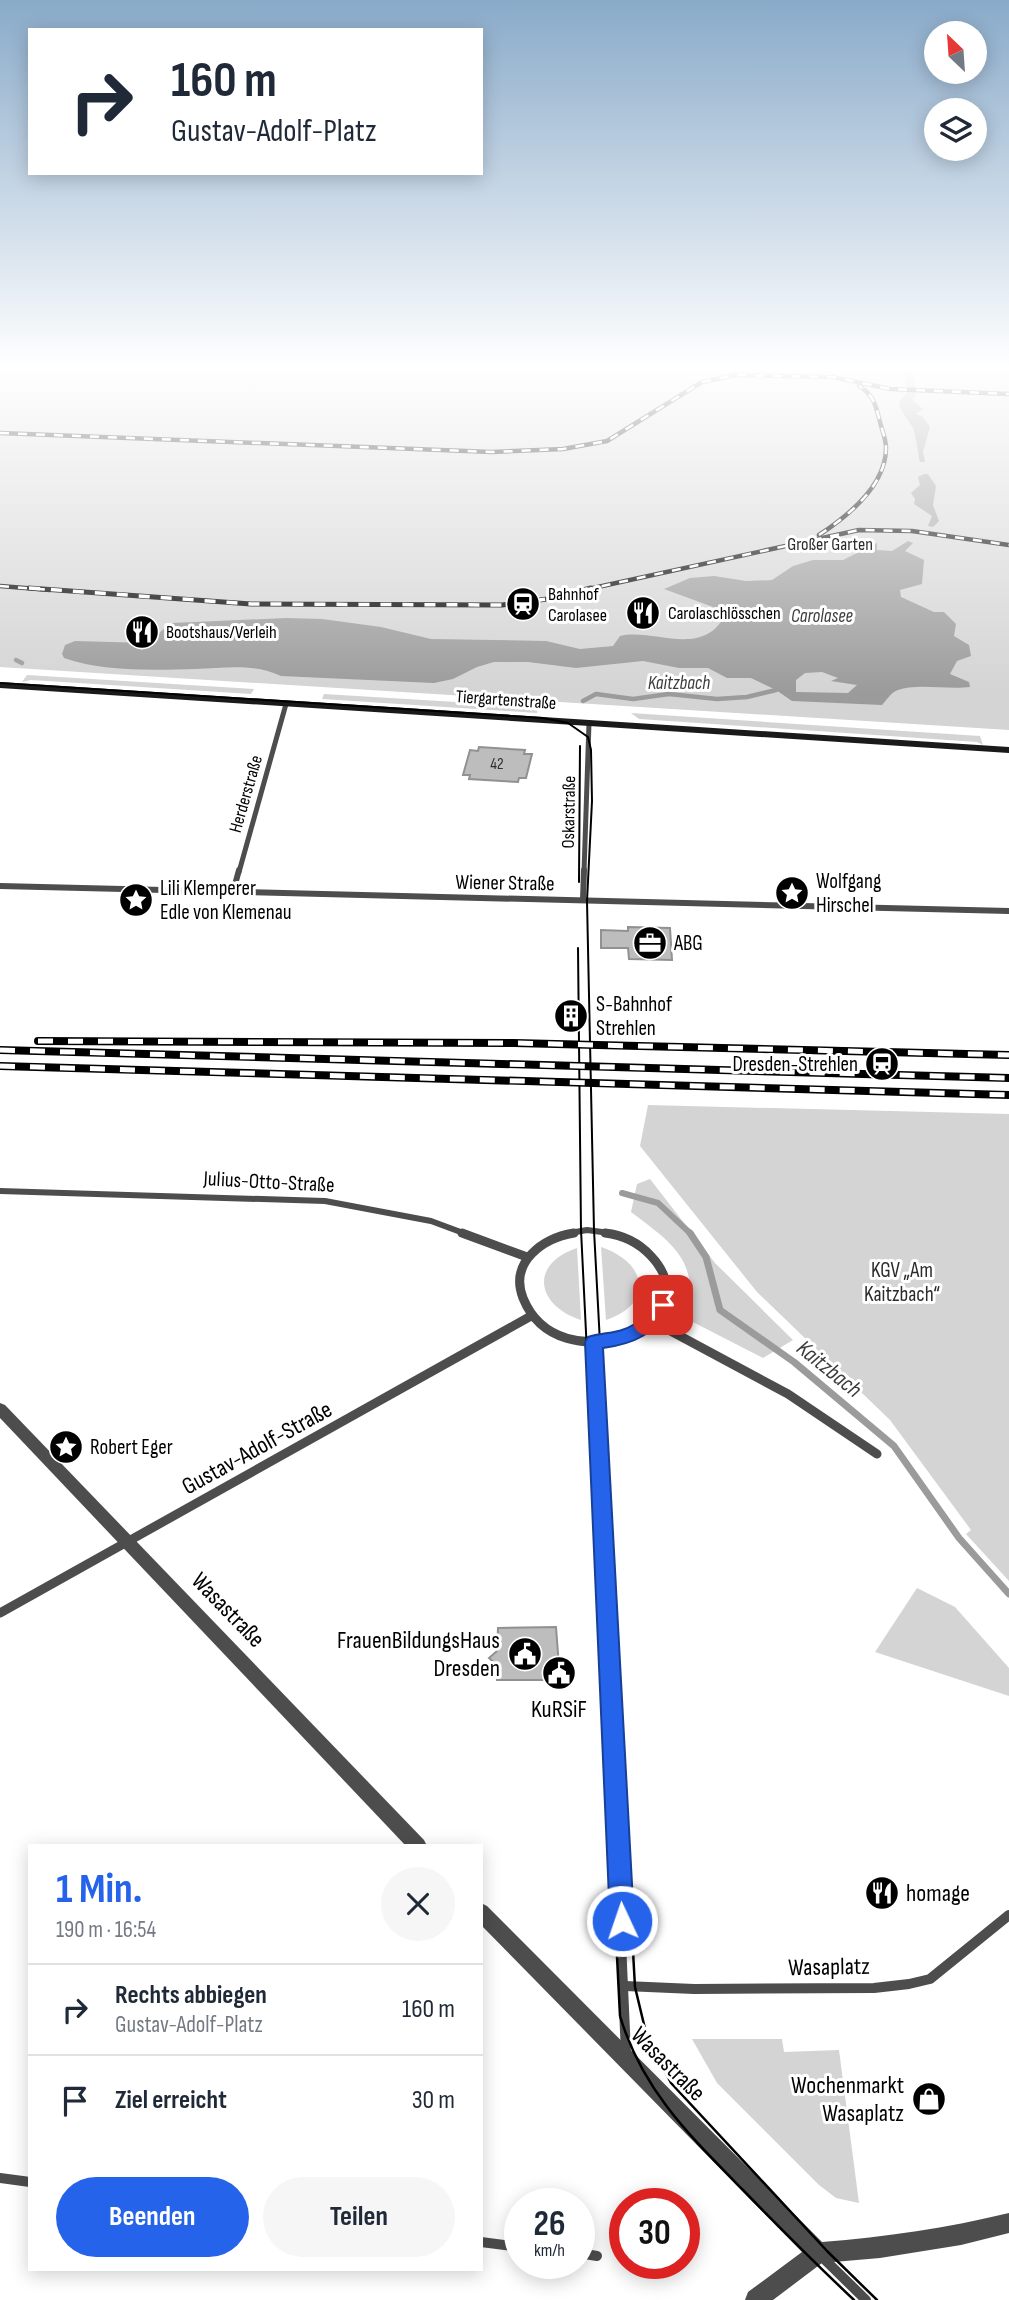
<!DOCTYPE html>
<html lang="de">
<meta charset="utf-8">
<style>
body{margin:0;font-family:"Sofia Sans Condensed",sans-serif;background:#f6f6f7;color:#1f2937;height:100vh;display:flex;flex-direction:column;font-size:26px;white-space:nowrap}
*{box-sizing:border-box;margin:0}
p{font-size:23px;color:#747a83}
.icon{flex:none;width:38px;height:38px;fill:none;stroke:currentColor;stroke-width:2;stroke-linecap:round;stroke-linejoin:round}
.map{position:relative;flex:1;overflow:hidden}
.drawer{position:absolute;left:28px;top:1844px;width:455px;height:427px;display:flex;flex-direction:column;background:#fff;border-radius:0px;box-shadow:0 4px 18px #0003}
.drawer>*{flex:none}
.hud{position:absolute;left:28px;top:28px;width:455px;height:147px;border-radius:0px;box-shadow:0 4px 18px #0003;background:#fff;color:#1f2937;overflow:hidden}
.needle{width:46px;rotate:335deg}
.controls{position:absolute;left:924px;top:21px;display:grid;gap:14px}
.controls a{display:grid;place-items:center;width:63px;height:63px;border-radius:50%;background:#fff;box-shadow:0 4px 18px #0003;font-size:35px}
.speed{position:absolute;left:504px;top:2188px;display:flex;gap:14px;font-size:35px;font-weight:700;text-align:center}
.speed>*{display:grid;place-content:center;width:91px;height:91px;border-radius:50%;background:#fff;box-shadow:0 4px 18px #0003;line-height:1}
.speed small{font-size:18px;font-weight:400}
.speed .limit{border:10px solid #d22;background:#fff;color:#111}
.pin{position:absolute;display:grid;place-items:center;width:60px;height:60px;color:#fff;margin:-30px;border-radius:14px;box-shadow:0 4px 10px #0006}
.me{position:absolute;width:77px;margin:-38px;rotate:357deg;stroke-linejoin:round;filter:drop-shadow(0 0 5px #0008)}
.turn{display:flex;align-items:center;gap:24px;height:147px;padding:0 28px;font-size:32px}
.turn .icon{width:91px;height:91px;stroke-width:2.5}
.turn b{display:block;font-size:49px;line-height:60px}
.round{display:grid;place-items:center;flex:none;width:74px;height:74px;border-radius:37px;background:#f6f6f7}
.overview{display:flex;align-items:center;justify-content:space-between;height:119px;padding:0 28px}
h1{font-size:42px;font-weight:700;line-height:52px;color:#2563eb}
.cta{display:flex;gap:14px;margin-top:auto;padding:14px 28px}
.cta a{flex:1;height:80px;border-radius:42px;background:#2563eb;color:#fff;font-size:28px;font-weight:700;line-height:80px;text-align:center}
.cta a+a{background:#f6f6f7;color:#1f2937}
ul{padding:0;list-style:none}
li{display:flex;align-items:center;gap:21px;height:91px;padding:0 28px;border-top:2px solid #e0e1e3}
li div{flex:1}
li b{display:block;font-size:26px}
li em{font-style:normal}
.map>svg:first-child{display:block}
.green{fill:#d4d4d4}
.water{fill:#9b9b9b;fill-rule:evenodd}
.lines{fill:none;stroke-linecap:round;stroke-linejoin:round}
.stream-far2{stroke:#9b9b9b;stroke-width:4.5}
.stream-far1{stroke:#9b9b9b;stroke-width:6}
.stream{stroke:#9b9b9b;stroke-width:7}
.building{fill:#bdbdbd;stroke:#919191;stroke-width:2}
.minor-far3{stroke:#4d4d4d;stroke-width:5}
.minor-far2{stroke:#4d4d4d;stroke-width:6}
.minor-far1{stroke:#4d4d4d;stroke-width:9}
.minor{stroke:#4d4d4d;stroke-width:10}
.tertiary{fill:#4d4d4d;fill-rule:evenodd}
.secondary{fill:#1a1a1a;fill-rule:evenodd}
.tram-far1{stroke:#000;stroke-width:2}
.tram{stroke:#000;stroke-width:2.5}
.rail-far2-casing{stroke:#000;stroke-width:4.5}
.rail-far1-casing{stroke:#000;stroke-width:5}
.rail-casing{stroke:#000;stroke-width:8}
.rail-far2{stroke:#fff;stroke-width:2.5;stroke-dasharray:9;stroke-linecap:butt}
.rail-far1{stroke:#fff;stroke-width:3.5;stroke-dasharray:11;stroke-linecap:butt}
.rail{stroke:#fff;stroke-width:5;stroke-dasharray:15;stroke-linecap:butt}
.route{fill:#2563eb;stroke:#184099;stroke-width:2}
.labels{text-anchor:middle;dominant-baseline:central;stroke-width:6;stroke-linejoin:round;paint-order:stroke}
.far-number-label{font-size:16px;fill:#2f2f2f}
.far-park-label{font-size:18px;fill:#2b2b2b;stroke:#fff}
.far-poi-label{font-size:18px;fill:#000;stroke:#fff;text-anchor:start}
.far-street-label{font-size:18px;fill:#000;stroke:#fff}
.far-water-label{font-size:19px;font-style:italic;fill:#3c3c3c;stroke:#fff}
.poi-label{font-size:21px;fill:#000;stroke:#fff;text-anchor:start}
.street-label{font-size:21px;fill:#000;stroke:#fff}
.park-label{font-size:21px;fill:#2b2b2b;stroke:#fff}
.water-label{font-size:23px;font-style:italic;fill:#3c3c3c;stroke:#fff}
.near-street-label{font-size:24px;fill:#000;stroke:#fff}
.near-poi-label{font-size:24px;fill:#000;stroke:#fff;text-anchor:end}
</style>
<div class="map">
<svg width="1009" height="2300" viewBox="0 0 1009 2300">
<rect width="100%" height="100%" fill="#fff"/>
<g class="green">
<path d="M0,370h1009v360l-1009,-63z"/>
<path d="M27,675l227,14 -3,5 -220,-14 -9,2z"/>
<path d="M324,694l214,13 -1,6 -215,-14z"/>
<path d="M631,713l349,23 3,9 -6,-3 -338,-23z"/>
<path d="M648,1105l361,9v467l-43,-47 5,-4 -81,-110 -133,-128 -117,-146z"/>
<path d="M650,1179l65,84 78,77 -30,18 -78,-40c17,-56 -13,-75 -54,-106l6,-28z"/>
<path d="M601,1247c45,15 55,56 5,73z"/>
<path d="M577,1248l4,72c-45,-15 -52,-56 -4,-72z"/>
<path d="M917,1588l38,19 54,61v28l-134,-44z"/>
<path d="M692,2039h90l2,13 55,-2 20,153 -23,-5 -17,-13 -102,-102z"/>
</g>
<g class="water">
<path d="M904,370h9l3,27 -4,3 11,9 -7,5 7,3 7,10 -7,25 2,10h-5c-2,-8 -4,-28 -7,-34 -5,-9 -13,-16 -14,-26l8,-10z"/>
<path d="M924,474h4l8,12 -3,19 6,16 -6,6 -5,-1 4,-10 -18,-12 1,-5 -4,-6 9,-8 -2,-8z"/>
<path d="M908,541l5,2 -8,8 19,9 -2,24 -22,6 1,7 33,15h10l12,12 -2,12 15,9 2,11 -14,5 -7,13 19,8 1,5c-22,3 -54,-4 -72,3 -7,2 -11,10 -16,15l-90,-4 -16,-11 -25,-12h-24l-19,-10h-29l-36,-7 -67,7 -48,-6h-34l-17,5 -24,12 -19,4 -153,-7c-28,-13 -56,-8 -86,-7 -42,1 -91,3 -131,-11l-2,-4 3,-9 10,-4 72,2 24,-20 115,-5 36,1 59,8 50,12 115,2 34,8 33,-3 7,-10c34,-8 81,22 104,-19l-11,-10 -49,-18 26,-11 24,-2 32,5 26,-1 21,-14 20,-6h30l34,-17v7l15,1zM822,672l16,6 -7,3 26,4 -9,8 -52,-1v-12l9,-7z"/>
</g>
<g class="lines">
<g class="stream-far2">
<path d="M16,660l6,3"/>
<path d="M583,701l13,-7 37,5 36,-5 48,5 30,-2 29,-7"/>
</g>
<path class="stream-far1" d="M622,1193l36,10 33,31"/>
<path class="stream" d="M690,1233l16,24 14,53 74,52 100,84 65,92 50,56"/>
</g>
<g class="building">
<path d="M479,747l46,3 -1,4h8l-6,24h-7l-1,4 -49,-3 1,-4h-7l7,-25 8,1z"/>
<path d="M628,927l42,1 2,32 -43,-1 -1,-11h-27v-18l27,1z"/>
<path d="M556,1627l4,53h-63v-15l-8,-7 8,-7 1,-23z"/>
</g>
<g class="lines">
<g class="minor-far3">
<path d="M239,872l47,-168"/>
<path d="M584,872l5,-149"/>
</g>
<g class="minor-far2">
<path d="M0,886l1009,25"/>
<path d="M233,892l6,-22"/>
<path d="M583,900l1,-30"/>
<path d="M0,1191l325,10 106,20 35,13"/>
<path d="M564,1234l23,-4 30,4"/>
</g>
<g class="minor-far1">
<path d="M462,1233l65,24"/>
<path d="M574,1233c-31,5 -65,29 -51,65 36,89 192,25 128,-42 -12,-13 -28,-21 -46,-23"/>
<path d="M652,1321l136,73 89,60"/>
<path d="M594,1342l16,359"/>
<path d="M0,1613l531,-297"/>
</g>
<g class="minor">
<path d="M610,1699l16,354"/>
<path d="M625,1986l69,3 180,-1 35,-4 21,-5 79,-64"/>
<path d="M0,2178l30,4"/>
<path d="M481,2242l39,5"/>
<path d="M579,2253l18,3"/>
<path d="M821,2256l45,44"/>
</g>
<g class="tertiary">
<path d="M0,1403l5,2 419,435 3,6h-21l-406,-428z"/>
<path d="M481,1903l6,3 335,336c64,-5 125,-14 187,-29v20l-48,12 -81,13 -58,5 -49,37h-28l3,-8 54,-40 -321,-327z"/>
</g>
<path class="secondary" d="M0,682l1009,65v6l-1009,-65z"/>
<g class="tram-far1">
<path d="M0,683l543,35 25,5 20,14 3,13 1,51 -5,100 7,329 25,471"/>
<path d="M579,882l1,-136"/>
<path d="M578,948l3,282 23,471"/>
</g>
<g class="tram">
<path d="M604,1699l16,317c22,74 70,120 123,174 36,37 73,74 111,110"/>
<path d="M619,1699l16,288 12,50 24,46 157,169 49,48"/>
</g>
<g class="rail-far2-casing">
<g id="rail-far2">
<path d="M0,433l492,19 71,-3 44,-8 95,-59 34,-7 97,2 57,12 119,5"/>
<path d="M819,535c29,-19 67,-49 67,-87 0,-9 -4,-18 -6,-26 -4,-16 -6,-27 -21,-36"/>
<path d="M0,586l50,4"/>
<path d="M584,590l275,-60 53,1 97,14"/>
</g>
</g>
<g class="rail-far1-casing">
<path id="rail-far1" d="M29,588l222,16 251,1 45,-6 44,-11"/>
</g>
<g class="rail-casing">
<g id="rail">
<path d="M38,1041l476,2 495,12"/>
<path d="M0,1050l1009,28"/>
<path d="M0,1066l1009,29"/>
</g>
</g>
<use href="#rail-far2" class="rail-far2"/>
<use href="#rail-far1" class="rail-far1"/>
<use href="#rail" class="rail"/>
</g>
<linearGradient id="sky" x2="0" y2="1"><stop stop-color="#89aac9"/><stop offset="0.53" stop-color="#fff"/><stop offset="1" stop-color="#fff" stop-opacity="0"/></linearGradient>
<rect width="1009" height="692" fill="url(#sky)"/>
<path class="route" d="M663,1298l6,2 3,5c-15,28 -38,39 -69,43l31,573 -3,8 -9,4 -8,-4 -4,-8 -25,-579 3,-5c15,-5 31,-3 45,-12 12,-7 18,-23 30,-27z"/>
<defs>
<g id="station-disc" transform="scale(1.75)"><circle r="9.5" fill="#000" stroke="#fff"/><path d="M-3-6H3Q5-6 5-4V2Q5 4 3 4L4.5 6H3L1.5 4h-3L-3 6H-4.5L-3 4Q-5 4-5 2V-4Q-5-6-3-6ZM-3.5-4v3h7v-3ZM-3.5 1v1.5H-2V1ZM2 1v1.5H3.5V1Z" fill="#fff"/></g>
<g id="restaurant-disc" transform="scale(1.75)"><circle r="9.5" fill="#000" stroke="#fff"/><path d="M-5-6h1v4h1v-4h1v4h1v-4h1v5L-1.5 .5V6h-2V.5L-5-1ZM5-6V6H3V1.5H1.5Q1.5-4 5-6Z" fill="#fff"/></g>
<g id="sight-disc" transform="scale(1.75)"><circle r="9.5" fill="#000" stroke="#fff"/><path d="M0-6L1.8-2.2L6-1.7L2.9 1.2L3.7 5.4L0 3.3L-3.7 5.4L-2.9 1.2L-6-1.7L-1.8-2.2Z" fill="#fff"/></g>
<g id="office-disc" transform="scale(1.75)"><circle r="9.5" fill="#000" stroke="#fff"/><path d="M-6-3h4V-5.5h4V-3h4V5H-6ZM-1-4.5V-3h2v-1.5ZM-6 0V1H6V0Z" fill="#fff"/></g>
<g id="building-disc" transform="scale(1.75)"><circle r="9.5" fill="#000" stroke="#fff"/><path d="M-4-6H4V6H1V3H-1V6H-4ZM-2.5-4.3h1.7v1.8h-1.7ZM.8-4.3h1.7v1.8H.8ZM-2.5-1h1.7V.8h-1.7ZM.8-1h1.7V.8H.8Z" fill="#fff"/></g>
<g id="civic-disc" transform="scale(1.75)"><circle r="9.5" fill="#000" stroke="#fff"/><path d="M-.6-6.5H3V-4.5H.6V-3L4-1V1h2V6H-6V1h2V-1L-.6-3ZM-1.2 2.5V6h2.4V2.5Z" fill="#fff"/></g>
<g id="shop-disc" transform="scale(1.75)"><circle r="9.5" fill="#000" stroke="#fff"/><path d="M-5-2.5h2.3a2.7 3.5 0 0 1 5.4 0H5L5.5 6h-11ZM-1.5-2.5h3a1.5 2.3 0 0 0-3 0Z" fill="#fff"/></g>
</defs>
<g fill-rule="evenodd">
<use href="#station-disc" x="523" y="604"/>
<use href="#restaurant-disc" x="643" y="613"/>
<use href="#restaurant-disc" x="142" y="632"/>
<use href="#sight-disc" x="792" y="893"/>
<use href="#sight-disc" x="136" y="900"/>
<use href="#office-disc" x="650" y="943"/>
<use href="#building-disc" x="571" y="1016"/>
<use href="#station-disc" x="882" y="1064"/>
<use href="#sight-disc" x="66" y="1447"/>
<use href="#civic-disc" x="525" y="1654"/>
<use href="#civic-disc" x="559" y="1673"/>
<use href="#restaurant-disc" x="882" y="1893"/>
<use href="#shop-disc" x="929" y="2099"/>
</g>
<g class="labels">
<g class="far-number-label">
<text x="497" y="764">42</text>
</g>
<g class="far-park-label">
<text x="830" y="544">Großer Garten</text>
</g>
<g class="far-poi-label">
<text x="548" y="594">Bahnhof<tspan x="548" dy="21">Carolasee</tspan></text>
<text x="668" y="613">Carolaschlösschen</text>
<text x="166" y="632">Bootshaus/Verleih</text>
</g>
<g class="far-street-label">
<text transform="translate(506 700) rotate(4)">Tiergartenstraße</text>
<text transform="translate(246 794) rotate(-74)">Herderstraße</text>
<text transform="translate(569 812) rotate(-89)">Oskarstraße</text>
</g>
<g class="far-water-label">
<text x="822" y="616">Carolasee</text>
<text x="679" y="683">Kaitzbach</text>
</g>
<g class="poi-label">
<text x="816" y="881">Wolfgang<tspan x="816" dy="24">Hirschel</tspan></text>
<text x="160" y="888">Lili Klemperer<tspan x="160" dy="24">Edle von Klemenau</tspan></text>
<text x="674" y="943">ABG</text>
<text x="596" y="1004">S-Bahnhof<tspan x="596" dy="24">Strehlen</tspan></text>
<text x="858" y="1064" text-anchor="end">Dresden-Strehlen</text>
<text x="90" y="1447">Robert Eger</text>
</g>
<g class="street-label">
<text transform="translate(505 883) rotate(1)">Wiener Straße</text>
<text transform="translate(269 1182) rotate(3)">Julius-Otto-Straße</text>
</g>
<g class="park-label">
<text x="902" y="1270">KGV „Am<tspan x="902" dy="24">Kaitzbach“</tspan></text>
</g>
<g class="water-label">
<text transform="translate(829 1369) rotate(39)">Kaitzbach</text>
</g>
<g class="near-street-label">
<text transform="translate(257 1448) rotate(-29)">Gustav-Adolf-Straße</text>
<text transform="translate(228 1610) rotate(46)">Wasastraße</text>
<text transform="translate(829 1967) rotate(-1)">Wasaplatz</text>
<text transform="translate(668 2064) rotate(45)">Wasastraße</text>
</g>
<g class="near-poi-label">
<text x="500" y="1640">FrauenBildungsHaus<tspan x="500" dy="28">Dresden</tspan></text>
<text x="559" y="1709" text-anchor="middle">KuRSiF</text>
<text x="906" y="1893" text-anchor="start">homage</text>
<text x="904" y="2085">Wochenmarkt<tspan x="904" dy="28">Wasaplatz</tspan></text>
</g>
</g>
</svg>
<div class="controls">
<a><svg class="needle" viewBox="-14 -14 28 28"><path d="M0-13l5 13h-10z" fill="#e53935"/><path d="M0 13l5-13h-10z" fill="#747a83"/></svg></a>
<a><svg class="icon" aria-label="layers" viewBox="0 0 24 24"><path d="M12 4l9 5-9 5-9-5zM3 14l9 5 9-5"/></svg></a>
</div>
<div class="speed"><div>26<small>km/h</small></div><div class="limit">30</div></div>
<div class="pin" style="left:663px;top:1305px;background:#d93025"><svg class="icon" aria-label="arrive" viewBox="0 0 24 24"><path d="M6 21V4h12l-3 4 3 4H6"/></svg></div>
<svg class="me" style="left:622px;top:1921px" viewBox="-20 -20 40 40"><circle r="17" fill="#2563eb" stroke="#fff" stroke-width="3"/><path d="M0-11L8 9 0 5-8 9z" fill="#fff"/></svg>
<div class="hud">
<div class="turn"><svg class="icon" aria-label="right" viewBox="0 0 24 24"><path d="M7 20v-9h11M14 6l5 5-5 5"/></svg><div><b>160 m</b>Gustav-Adolf-Platz</div></div>
</div>
<section class="drawer">
<div class="overview"><div><h1>1 Min.</h1><p>190 m · 16:54</p></div><a class="round"><svg class="icon" aria-label="close" viewBox="0 0 24 24"><path d="M6 6l12 12M18 6L6 18"/></svg></a></div>
<ul>
<li><svg class="icon" aria-label="right" viewBox="0 0 24 24"><path d="M7 20v-9h11M14 6l5 5-5 5"/></svg><div><b>Rechts abbiegen</b><p>Gustav-Adolf-Platz</p></div><em>160 m</em></li>
<li><svg class="icon" aria-label="arrive" viewBox="0 0 24 24"><path d="M6 21V4h12l-3 4 3 4H6"/></svg><div><b>Ziel erreicht</b></div><em>30 m</em></li>
</ul>
<div class="cta"><a>Beenden</a><a>Teilen</a></div>
</section>
</div>
